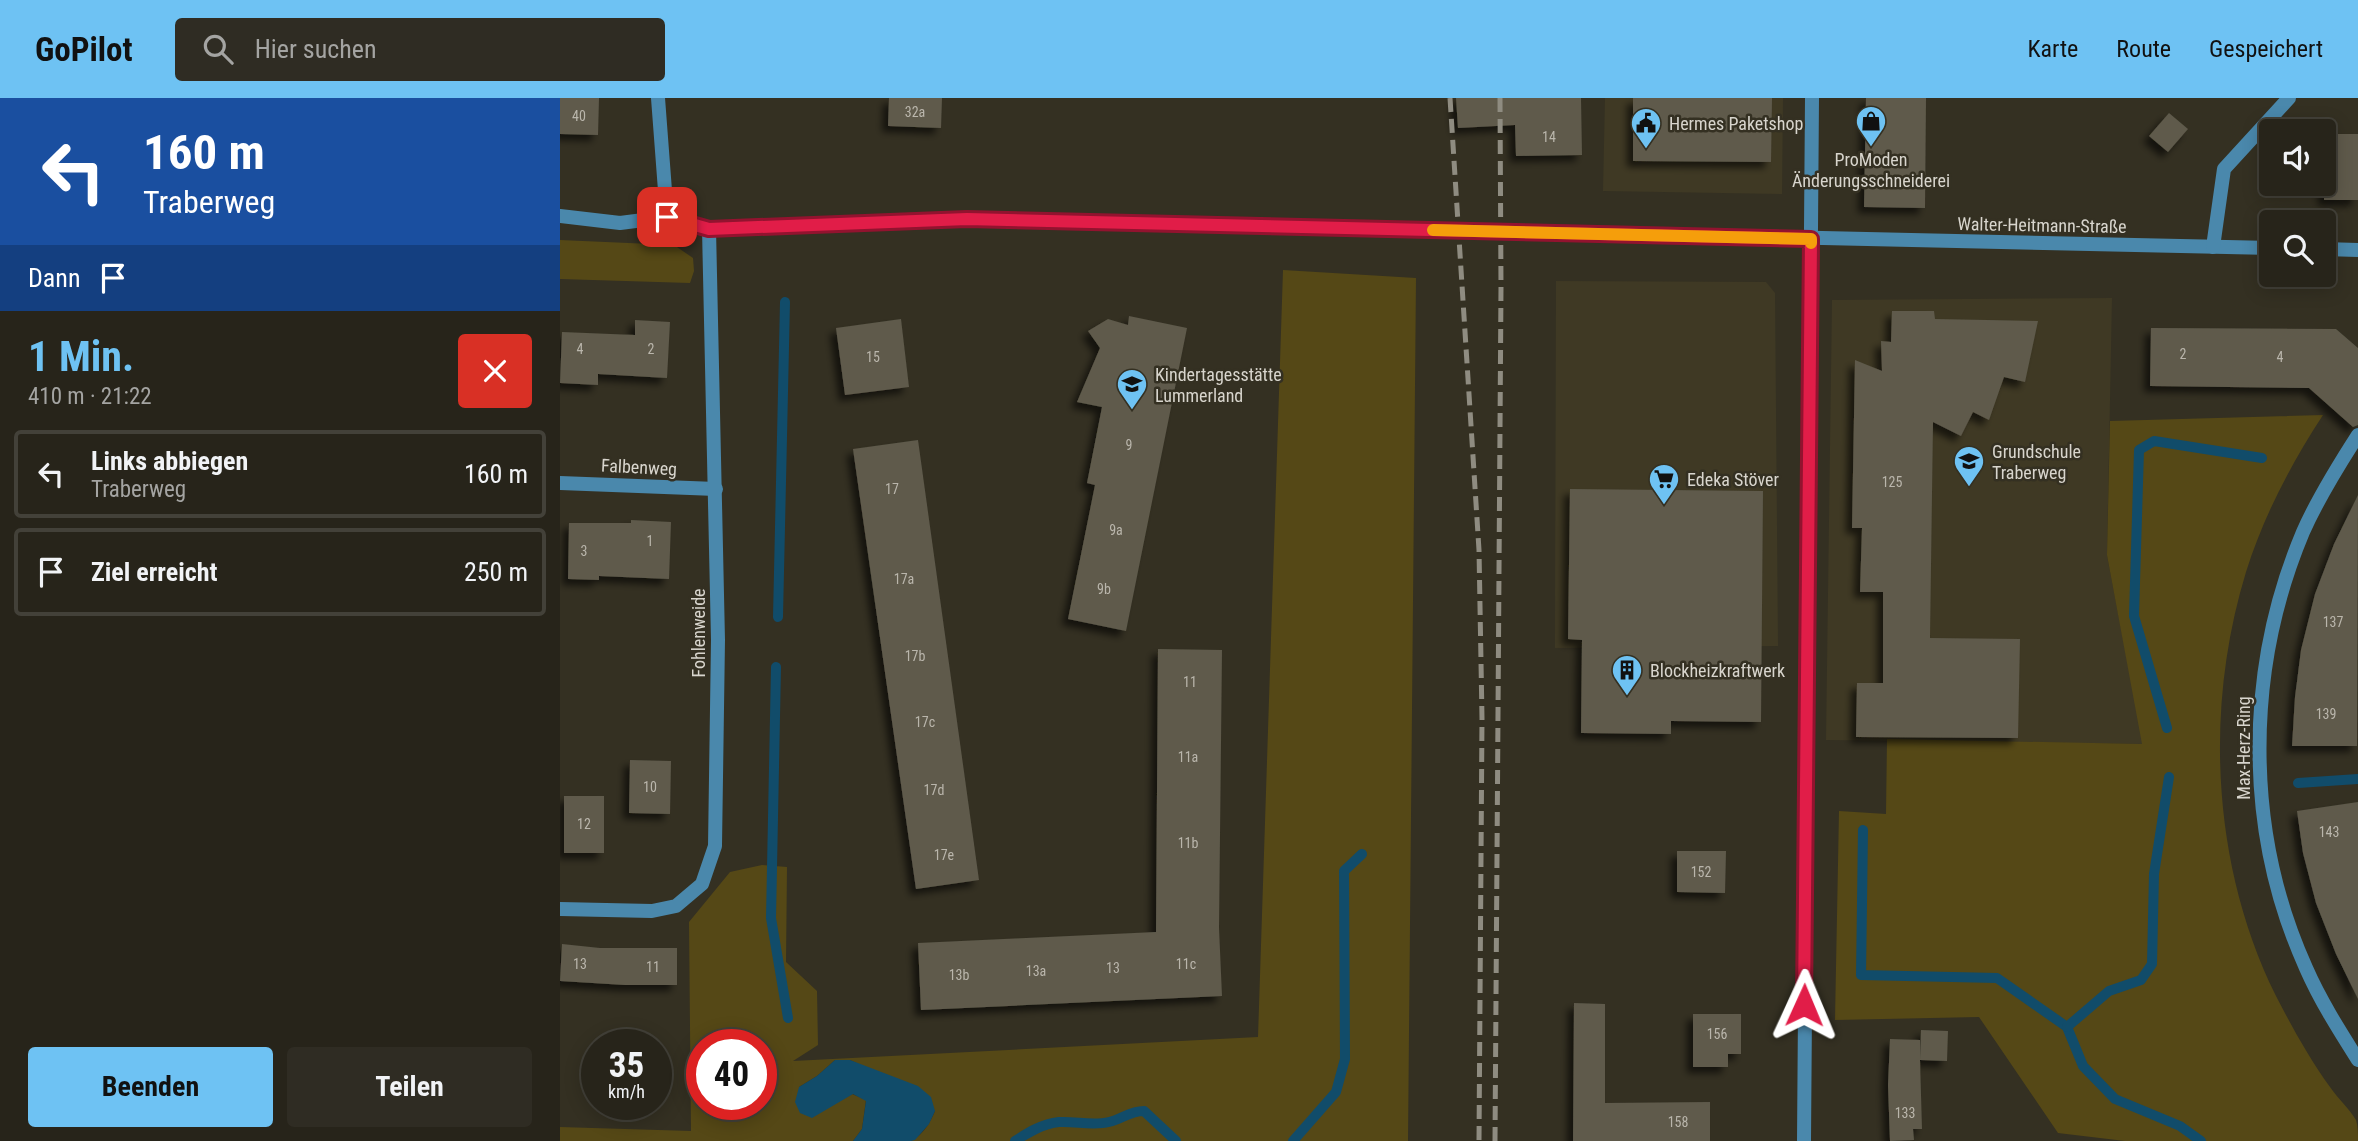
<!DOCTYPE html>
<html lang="de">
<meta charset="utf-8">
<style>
body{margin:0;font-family:"Roboto Condensed",sans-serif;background:#2f2c23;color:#f1f3f6;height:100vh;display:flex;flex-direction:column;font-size:26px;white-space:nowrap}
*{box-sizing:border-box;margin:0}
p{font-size:23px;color:#a4a4a2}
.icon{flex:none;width:38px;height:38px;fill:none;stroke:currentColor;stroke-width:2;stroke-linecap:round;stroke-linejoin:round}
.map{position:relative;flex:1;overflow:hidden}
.details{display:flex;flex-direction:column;background:#27241a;width:560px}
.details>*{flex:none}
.top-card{background:#1a4fa0;color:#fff;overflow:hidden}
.fabs{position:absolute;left:1699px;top:21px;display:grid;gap:14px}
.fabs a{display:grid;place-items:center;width:77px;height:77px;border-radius:7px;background:#27241a;box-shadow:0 4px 18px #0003,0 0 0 2px #434139;font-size:35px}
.speed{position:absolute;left:21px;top:931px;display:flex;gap:14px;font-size:35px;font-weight:700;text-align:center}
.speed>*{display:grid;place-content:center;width:91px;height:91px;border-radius:50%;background:#27241a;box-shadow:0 4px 18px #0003,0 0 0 2px #434139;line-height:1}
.speed small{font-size:18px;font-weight:400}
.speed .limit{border:10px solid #d22;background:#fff;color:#111}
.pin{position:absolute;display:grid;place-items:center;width:60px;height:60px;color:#fff;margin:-30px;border-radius:14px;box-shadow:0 4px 10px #0006}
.me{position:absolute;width:77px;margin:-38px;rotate:1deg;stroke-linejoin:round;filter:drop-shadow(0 0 5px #0008)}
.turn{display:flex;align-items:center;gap:24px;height:147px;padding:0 28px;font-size:32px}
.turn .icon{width:91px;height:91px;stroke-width:2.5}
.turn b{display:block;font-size:49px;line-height:60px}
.then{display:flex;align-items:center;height:66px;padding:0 28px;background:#0003;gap:14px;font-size:26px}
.round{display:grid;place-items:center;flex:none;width:74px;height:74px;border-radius:7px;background:#2f2c23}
.overview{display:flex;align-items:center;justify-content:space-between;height:119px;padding:0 28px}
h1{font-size:42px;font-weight:700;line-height:52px;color:#6ec2f3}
.cta{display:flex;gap:14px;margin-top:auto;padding:14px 28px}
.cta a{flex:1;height:80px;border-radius:7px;background:#6ec2f3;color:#111;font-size:28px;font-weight:700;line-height:80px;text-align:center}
.cta a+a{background:#2f2c23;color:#f1f3f6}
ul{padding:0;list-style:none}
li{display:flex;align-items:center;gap:21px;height:88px;margin:0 14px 10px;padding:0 14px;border:4px solid #434139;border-radius:7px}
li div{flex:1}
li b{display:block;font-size:26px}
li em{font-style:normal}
header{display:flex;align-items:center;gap:42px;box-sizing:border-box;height:98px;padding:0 35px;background:#6ec2f3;color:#111}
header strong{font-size:33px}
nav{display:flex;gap:38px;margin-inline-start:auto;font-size:24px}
.search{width:490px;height:63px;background:#2f2c23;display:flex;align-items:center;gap:18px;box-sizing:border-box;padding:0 24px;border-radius:7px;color:#a4a4a2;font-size:26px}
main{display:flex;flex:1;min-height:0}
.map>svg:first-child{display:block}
.built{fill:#3f3924}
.green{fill:#554816;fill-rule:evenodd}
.water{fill:#114c6a}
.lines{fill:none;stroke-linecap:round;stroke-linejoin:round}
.stream{stroke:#114c6a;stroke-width:10}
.building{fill:#5e5a4b;filter:url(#shadow)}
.minor{stroke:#4a88ac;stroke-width:14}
.tertiary{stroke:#4a88ac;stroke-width:14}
.rail{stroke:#8f8c81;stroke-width:5;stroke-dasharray:14 7;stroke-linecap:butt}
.route-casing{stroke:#92132f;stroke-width:18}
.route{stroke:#e11d48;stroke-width:12}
.slow{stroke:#f59e0b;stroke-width:12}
.labels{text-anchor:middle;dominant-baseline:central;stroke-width:5;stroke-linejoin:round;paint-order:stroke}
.number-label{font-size:14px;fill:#bab6ac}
.poi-label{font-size:18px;fill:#d8d5cd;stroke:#343022;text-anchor:start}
.street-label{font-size:18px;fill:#d8d5cd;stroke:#343022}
</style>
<header>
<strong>GoPilot</strong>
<div class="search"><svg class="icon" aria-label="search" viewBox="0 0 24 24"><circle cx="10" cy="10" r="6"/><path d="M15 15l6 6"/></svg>Hier suchen</div>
<nav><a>Karte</a><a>Route</a><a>Gespeichert</a></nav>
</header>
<main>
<section class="details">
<div class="top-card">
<div class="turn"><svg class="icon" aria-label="left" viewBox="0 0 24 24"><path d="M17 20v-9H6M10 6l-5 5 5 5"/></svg><div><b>160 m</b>Traberweg</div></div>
<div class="then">Dann<svg class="icon" aria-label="arrive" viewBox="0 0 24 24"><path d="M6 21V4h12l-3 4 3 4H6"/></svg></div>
</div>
<div class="overview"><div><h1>1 Min.</h1><p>410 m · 21:22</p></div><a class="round" style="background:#d93025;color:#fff"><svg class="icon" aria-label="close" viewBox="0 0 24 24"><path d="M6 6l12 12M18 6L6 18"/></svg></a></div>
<ul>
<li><svg class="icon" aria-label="left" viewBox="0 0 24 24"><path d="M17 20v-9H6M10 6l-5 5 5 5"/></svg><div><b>Links abbiegen</b><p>Traberweg</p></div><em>160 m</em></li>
<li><svg class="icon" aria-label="arrive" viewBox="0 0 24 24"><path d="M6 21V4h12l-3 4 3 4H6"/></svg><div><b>Ziel erreicht</b></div><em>250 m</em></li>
</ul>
<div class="cta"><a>Beenden</a><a>Teilen</a></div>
</section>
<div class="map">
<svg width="1798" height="1043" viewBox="0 0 1798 1043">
<defs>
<filter id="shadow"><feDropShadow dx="-6" dy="6" stdDeviation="3.5" flood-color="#0009"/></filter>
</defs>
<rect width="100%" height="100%" fill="#343022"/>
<g class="built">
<path d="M1045,0h178l-1,96 -179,-3z"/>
<path d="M996,183l210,1 9,11 3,353 -223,2z"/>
<path d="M1552,200l-5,257 36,189 -317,-4 6,-440z"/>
</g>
<g class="green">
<path d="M0,142l114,5 19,13 1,13 -4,12 -130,-4z"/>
<path d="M723,172l133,8 -8,863h-497c12,-6 19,-18 24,-30l-72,-45 -13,-6h-15l-18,16 -18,11 39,15 14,-8 14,6 -4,29 -9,12h-293v-14l131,4 -2,-209 41,-50 32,-7 25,2 -1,95 31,29 1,54 -25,16 465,-24zM142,947h59v59h-59z"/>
<path d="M1763,317c-32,49 -59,100 -77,157 -42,137 -34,295 30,424 16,31 33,62 54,91 8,12 19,21 26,33 2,6 2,14 2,21h-233l-67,-8 -79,-116 -144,3 4,-209 47,3 1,-75 255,5 -35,-189 3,-134z"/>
</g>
<path class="water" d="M275,962h15l68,26 13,11 4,14 -6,13 -14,16 -4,1h-58l9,-12 4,-28 -13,-7 -41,24 -12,-5 -5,-11 4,-15 18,-11z"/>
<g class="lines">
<g class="stream">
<path d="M218,519l7,-315"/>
<path d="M216,569l-5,251 17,100"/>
<path d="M1607,630l-33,-112 5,-166 15,-9 108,17"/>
<path d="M1738,685l60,-4"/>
<path d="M1303,732l-2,145 136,3 70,49 16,39 32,33 65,27 21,15"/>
<path d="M1507,929l42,-36 32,-11 11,-16 2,-90 15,-97"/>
<path d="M455,1043c14,-9 27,-17 44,-19 17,-1 33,4 50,0 13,-3 21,-11 35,-11l32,30"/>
<path d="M733,1043l43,-49 9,-33 -1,-188 18,-17"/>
</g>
</g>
<g class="building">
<path d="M0,0h39l-1,37 -38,-1z"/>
<path d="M329,0h53l-1,30 -53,-2z"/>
<path d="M896,0h125l1,57 -66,1 -1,-31 -57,3z"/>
<path d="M1073,0h139l-1,64 -138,-1z"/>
<path d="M1306,0h60l-1,110 -61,-1z"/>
<path d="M1609,15l19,16 -20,23 -19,-16z"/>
<path d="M1771,36h27v66h-34v-58z"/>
<path d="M1332,213h42l1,8 103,2 -13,61 -21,-5 -15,43 -16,-8 -12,24 -28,-14 -3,216 90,1 -2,99 -162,-1 1,-54h26v-91h-23l2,-64h-10l3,-168 27,11 -1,-30 10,1z"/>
<path d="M569,218l58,12 -61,303 -58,-12 27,-134 -8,-2 15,-76 -25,-5 23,-54 -12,-17 20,-12 20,6z"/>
<path d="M341,221l8,68 -64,8 -9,-67z"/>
<path d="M75,222l35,2 -3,56 -69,-4v11l-38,-2 2,-51 73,3z"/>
<path d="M1591,230l185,1 22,19v77l-5,2 -44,-39 -159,-2z"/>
<path d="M358,342l61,440 -63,9 -63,-440z"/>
<path d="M1010,391l193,2 -2,231 -90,-1v13l-90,-1 1,-93 -14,-1z"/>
<path d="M1798,397l-1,251h-65l3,-49 6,-47 14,-56 19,-50z"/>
<path d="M71,422l40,2 -2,57 -70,-3v4l-31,-1 1,-56h62z"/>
<path d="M598,551l64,1 -3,278 3,68 -301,14 -3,-67 238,-11z"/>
<path d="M70,662l41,1 -1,53 -41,-1z"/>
<rect x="4" y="698" width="40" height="57"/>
<path d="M1798,704v197l-22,-45 -20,-51 -13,-50 -6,-42z"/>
<path d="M1117,753h49l-1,42 -48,-1z"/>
<path d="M2,846l38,4h77v37h-52l-65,-4z"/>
<path d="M1014,905l31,1v99l105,-1v39h-137z"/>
<path d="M1133,916h48v40h-13v13h-35z"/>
<path d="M1361,932l27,1 -1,30 -27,-1 2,69h-9l1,11 -24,1 -2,-56 2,-46 30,1v19z"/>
</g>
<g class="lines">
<g class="minor">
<path d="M98,0l9,119"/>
<path d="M0,118l60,7 47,-6 42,12 258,-10 1305,29"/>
<path d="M1653,149l11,-78 65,-71"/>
<path d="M1764,151l34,1"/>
<path d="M1798,337c-20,31 -40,63 -55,97 -58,138 -59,299 3,436 14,32 33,62 52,92"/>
<path d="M0,385l156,6"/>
<path d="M0,811l92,2 24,-5 26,-22 13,-38 3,-206 -9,-411"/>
</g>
<path class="tertiary" d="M1244,1043l8,-1043"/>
<g class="rail">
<path d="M890,0l29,452 3,168 -3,423"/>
<path d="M935,1043l6,-854 -1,-189"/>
</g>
</g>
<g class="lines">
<g class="route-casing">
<path id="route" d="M107,119l42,12 258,-10 844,20 -7,766"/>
</g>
<use href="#route" class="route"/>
<path class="slow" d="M873,132l378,9v4"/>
</g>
<defs>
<g id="shop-pin" transform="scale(1.575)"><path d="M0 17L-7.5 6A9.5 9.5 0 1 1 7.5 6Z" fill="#6ec2f3" stroke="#343022"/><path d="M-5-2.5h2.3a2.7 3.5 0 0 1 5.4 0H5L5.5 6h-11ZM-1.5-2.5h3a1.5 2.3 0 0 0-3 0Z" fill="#111"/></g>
<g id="civic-pin" transform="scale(1.575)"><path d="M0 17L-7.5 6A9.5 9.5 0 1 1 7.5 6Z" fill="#6ec2f3" stroke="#343022"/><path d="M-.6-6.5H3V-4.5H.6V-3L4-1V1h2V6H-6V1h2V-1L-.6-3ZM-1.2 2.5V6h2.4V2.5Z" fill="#111"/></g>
<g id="school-pin" transform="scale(1.575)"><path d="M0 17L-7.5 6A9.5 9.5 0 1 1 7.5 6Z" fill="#6ec2f3" stroke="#343022"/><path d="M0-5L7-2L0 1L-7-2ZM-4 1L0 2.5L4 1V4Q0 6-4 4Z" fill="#111"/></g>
<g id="supermarket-pin" transform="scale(1.575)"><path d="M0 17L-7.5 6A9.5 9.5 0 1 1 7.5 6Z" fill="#6ec2f3" stroke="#343022"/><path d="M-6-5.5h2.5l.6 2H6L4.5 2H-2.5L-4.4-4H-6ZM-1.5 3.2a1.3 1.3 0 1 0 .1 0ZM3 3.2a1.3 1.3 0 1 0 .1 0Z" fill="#111"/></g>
<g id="building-pin" transform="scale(1.575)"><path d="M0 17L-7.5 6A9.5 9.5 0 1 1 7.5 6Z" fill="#6ec2f3" stroke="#343022"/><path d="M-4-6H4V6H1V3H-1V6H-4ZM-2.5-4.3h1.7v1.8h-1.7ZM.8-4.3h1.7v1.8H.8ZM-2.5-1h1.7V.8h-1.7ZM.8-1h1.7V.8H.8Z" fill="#111"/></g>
</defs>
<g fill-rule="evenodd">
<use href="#shop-pin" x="1311" y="23"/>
<use href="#civic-pin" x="1086" y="25"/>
<use href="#school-pin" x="572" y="286"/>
<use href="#school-pin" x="1409" y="363"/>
<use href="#supermarket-pin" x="1104" y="381"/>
<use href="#building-pin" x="1067" y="572"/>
</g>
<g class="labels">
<g class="number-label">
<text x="355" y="14">32a</text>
<text x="19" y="18">40</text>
<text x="989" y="39">14</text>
<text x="20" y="251">4</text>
<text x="91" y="251">2</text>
<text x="1623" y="256">2</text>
<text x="313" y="259">15</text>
<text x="1720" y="259">4</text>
<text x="569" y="347">9</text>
<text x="1332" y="384">125</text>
<text x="332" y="391">17</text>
<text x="556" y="432">9a</text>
<text x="90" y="443">1</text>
<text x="24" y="453">3</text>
<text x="344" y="481">17a</text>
<text x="544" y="491">9b</text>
<text x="1773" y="524">137</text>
<text x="355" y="558">17b</text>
<text x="630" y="584">11</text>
<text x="1766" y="616">139</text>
<text x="365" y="624">17c</text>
<text x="628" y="659">11a</text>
<text x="90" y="689">10</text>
<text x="374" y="692">17d</text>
<text x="24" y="726">12</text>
<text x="1769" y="734">143</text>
<text x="628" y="745">11b</text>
<text x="384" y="757">17e</text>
<text x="1141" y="774">152</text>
<text x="20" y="866">13</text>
<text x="626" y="866">11c</text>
<text x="93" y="869">11</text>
<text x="553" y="870">13</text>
<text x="476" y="873">13a</text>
<text x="399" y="877">13b</text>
<text x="1157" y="936">156</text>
<text x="1345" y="1015">133</text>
<text x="1118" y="1024">158</text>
</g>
<g class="poi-label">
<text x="1109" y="25">Hermes Paketshop</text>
<text x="1311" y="61" text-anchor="middle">ProModen<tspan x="1311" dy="21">Änderungsschneiderei</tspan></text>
<text x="595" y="276">Kindertagesstätte<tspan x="595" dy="21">Lummerland</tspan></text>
<text x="1432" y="353">Grundschule<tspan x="1432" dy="21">Traberweg</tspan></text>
<text x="1127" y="381">Edeka Stöver</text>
<text x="1090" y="572">Blockheizkraftwerk</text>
</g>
<g class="street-label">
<text transform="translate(1482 127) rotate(1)">Walter-Heitmann-Straße</text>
<text transform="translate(79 369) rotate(3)">Falbenweg</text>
<text transform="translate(138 535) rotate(-90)">Fohlenweide</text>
<text transform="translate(1683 650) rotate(-90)">Max-Herz-Ring</text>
</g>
</g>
</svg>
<div class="fabs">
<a><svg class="icon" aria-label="sound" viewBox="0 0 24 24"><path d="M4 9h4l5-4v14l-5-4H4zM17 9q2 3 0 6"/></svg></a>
<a><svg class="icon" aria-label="search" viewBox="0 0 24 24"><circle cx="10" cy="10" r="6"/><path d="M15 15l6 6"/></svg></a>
</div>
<div class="speed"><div>35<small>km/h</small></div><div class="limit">40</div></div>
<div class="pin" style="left:107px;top:119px;background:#d93025"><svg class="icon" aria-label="arrive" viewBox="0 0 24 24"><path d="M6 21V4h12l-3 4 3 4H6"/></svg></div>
<svg class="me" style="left:1244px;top:907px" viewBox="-20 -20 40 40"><path d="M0-17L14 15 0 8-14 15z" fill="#e11d48" stroke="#fff" stroke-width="4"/></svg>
</div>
</main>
